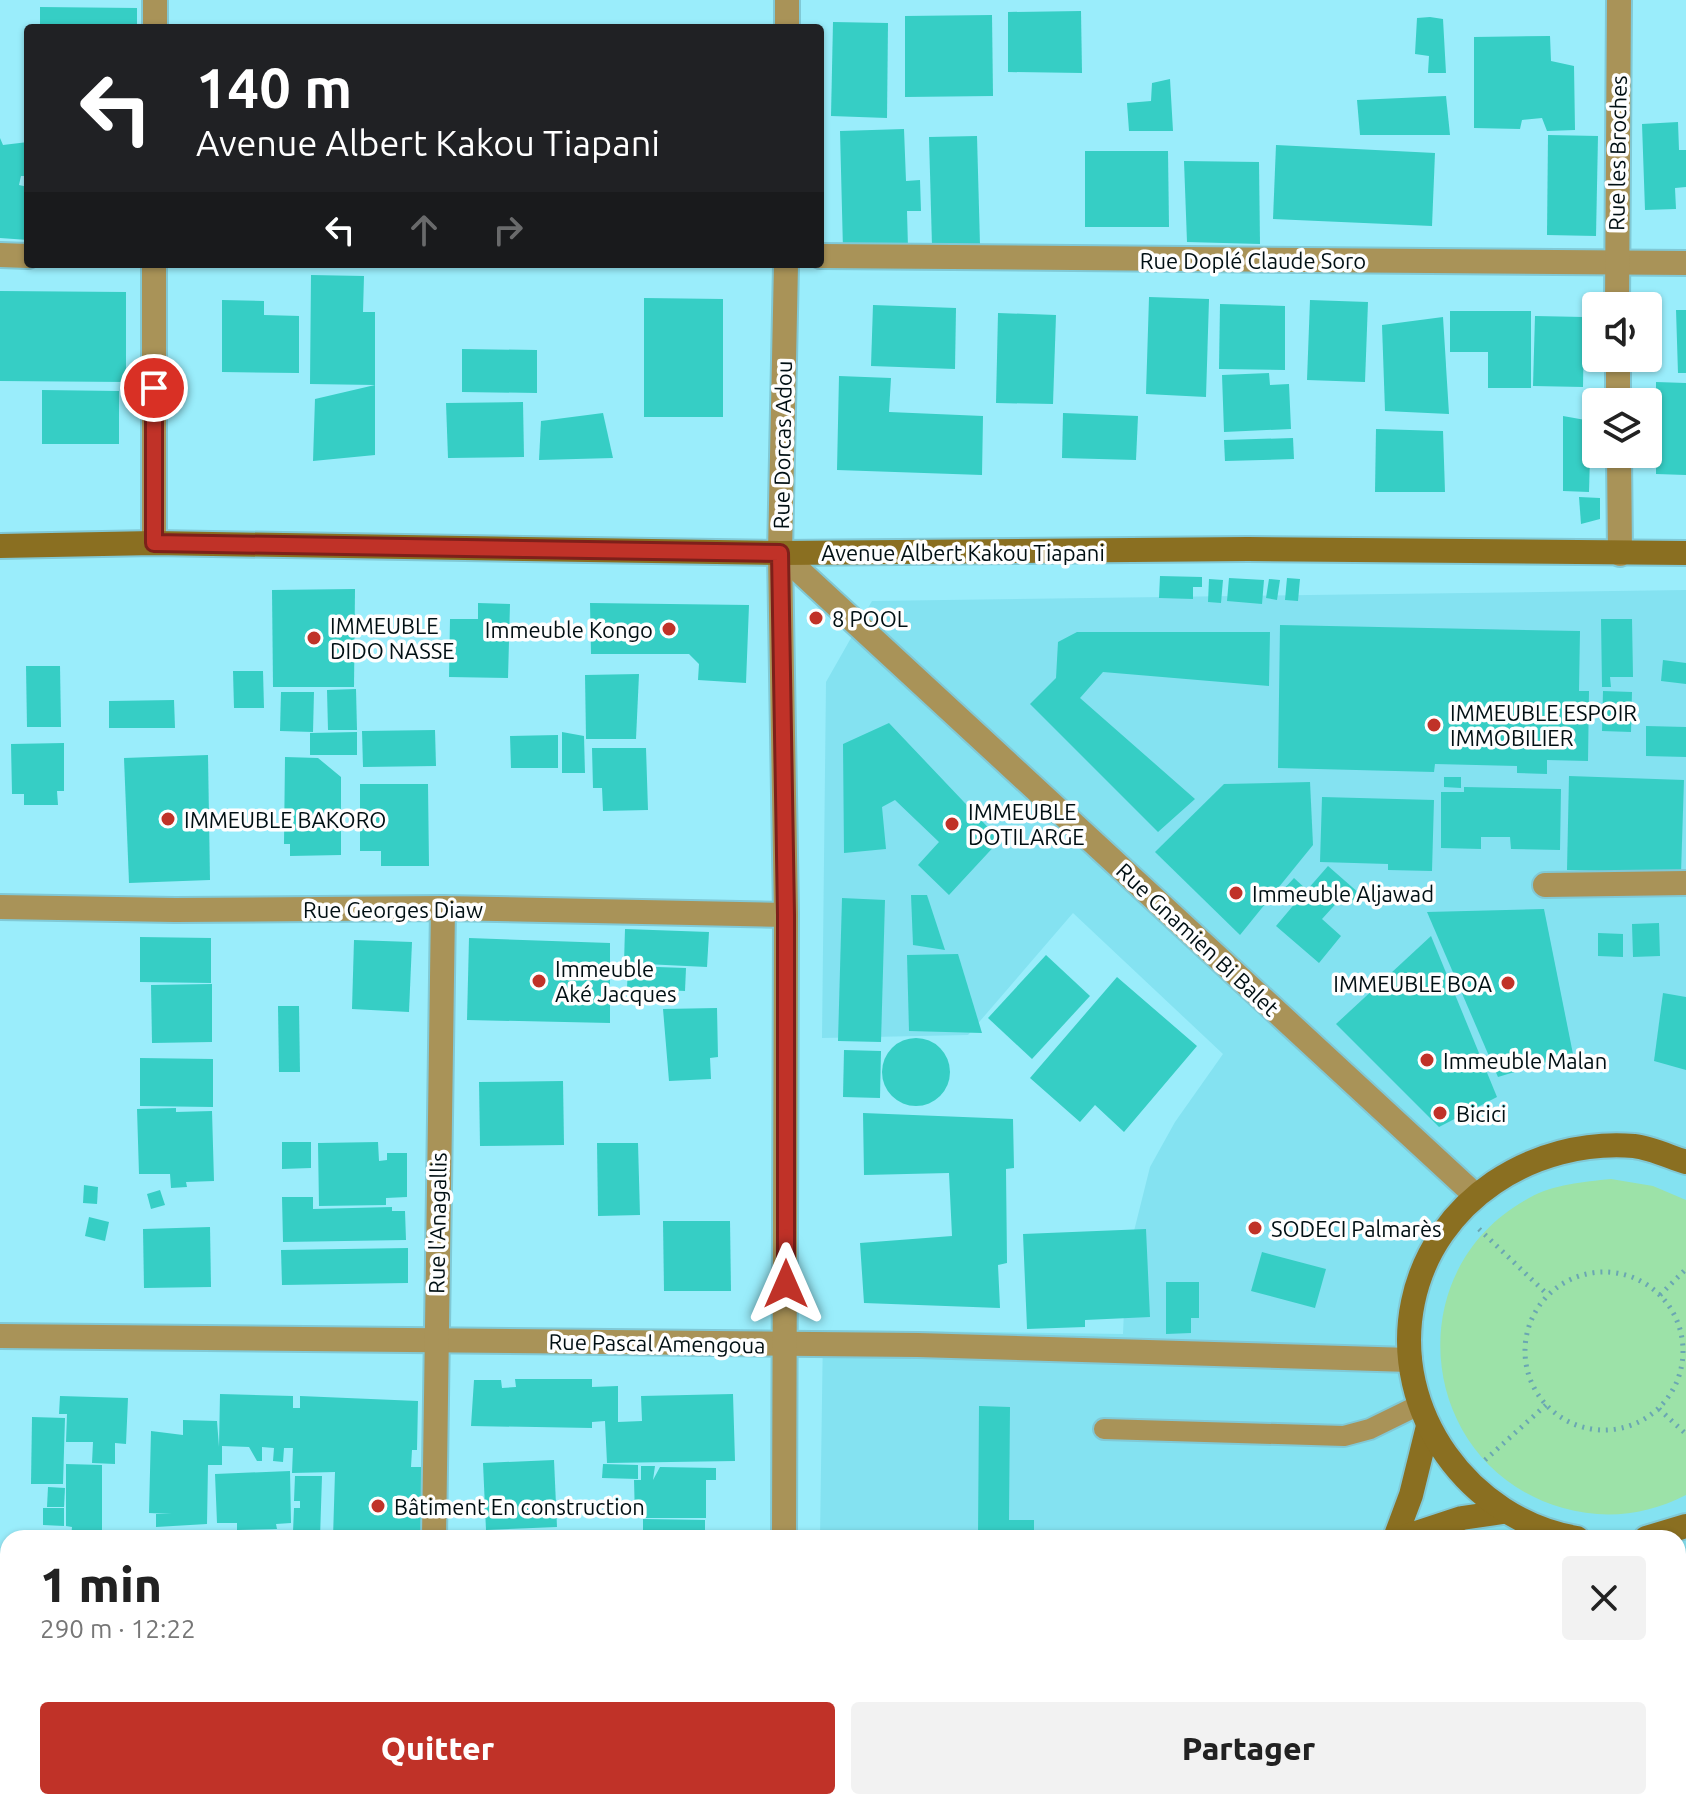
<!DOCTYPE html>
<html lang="fr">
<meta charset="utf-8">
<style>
body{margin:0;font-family:Ubuntu,sans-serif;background:#f2f2f2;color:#222;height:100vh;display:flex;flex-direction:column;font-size:30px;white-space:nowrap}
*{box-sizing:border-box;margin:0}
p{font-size:26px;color:#767676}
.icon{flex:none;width:44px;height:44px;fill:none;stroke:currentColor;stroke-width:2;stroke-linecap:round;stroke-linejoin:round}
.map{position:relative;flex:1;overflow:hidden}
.details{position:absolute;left:0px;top:1530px;width:1686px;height:280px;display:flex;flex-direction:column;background:#fff;border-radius:24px 24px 0 0;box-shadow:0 2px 6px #0004}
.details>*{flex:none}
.top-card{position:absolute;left:24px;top:24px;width:800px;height:244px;border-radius:8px;box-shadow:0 2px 6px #0004;background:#202124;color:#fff;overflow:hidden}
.fabs{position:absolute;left:1582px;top:292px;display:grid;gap:16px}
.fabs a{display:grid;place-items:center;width:80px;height:80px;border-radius:8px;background:#fff;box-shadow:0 2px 6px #0004;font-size:40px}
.pin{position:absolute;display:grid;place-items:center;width:68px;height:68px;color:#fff;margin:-34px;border:4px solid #fff;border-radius:50%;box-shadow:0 2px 8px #0007}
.me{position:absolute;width:88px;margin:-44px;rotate:0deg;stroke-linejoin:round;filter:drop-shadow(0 0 6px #0008)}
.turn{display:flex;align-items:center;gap:28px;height:168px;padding:0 40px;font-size:36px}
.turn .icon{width:104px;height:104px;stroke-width:2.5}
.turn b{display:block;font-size:56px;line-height:68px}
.lanes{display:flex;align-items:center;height:76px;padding:0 40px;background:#0003;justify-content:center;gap:40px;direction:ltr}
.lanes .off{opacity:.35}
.round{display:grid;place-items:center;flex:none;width:84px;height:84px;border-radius:8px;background:#f2f2f2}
.overview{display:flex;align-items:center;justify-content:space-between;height:136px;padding:0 40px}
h1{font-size:48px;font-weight:800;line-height:60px}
.cta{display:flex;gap:16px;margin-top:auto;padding:16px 40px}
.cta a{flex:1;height:92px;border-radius:8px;background:#c03228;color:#fff;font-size:32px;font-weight:800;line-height:92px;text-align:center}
.cta a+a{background:#f2f2f2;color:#222}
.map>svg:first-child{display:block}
.built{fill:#84e2f1}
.green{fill:#9ce2a8}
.building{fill:#36cec5}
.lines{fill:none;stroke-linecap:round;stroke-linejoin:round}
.lane-casing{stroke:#81c9d6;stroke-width:24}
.street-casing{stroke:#81c9d6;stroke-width:28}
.secondary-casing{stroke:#81c9d6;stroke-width:28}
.path{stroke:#6aa7b2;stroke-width:5;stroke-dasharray:2 6;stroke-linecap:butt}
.lane{stroke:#a99358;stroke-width:20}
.street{stroke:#a99358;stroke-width:24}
.secondary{stroke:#8a6f21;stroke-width:24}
.route-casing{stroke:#7d201a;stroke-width:20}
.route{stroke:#c03228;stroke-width:14}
.poi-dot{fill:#c03228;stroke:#fefefe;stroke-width:3}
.labels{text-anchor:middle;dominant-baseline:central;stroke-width:7;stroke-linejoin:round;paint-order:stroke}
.street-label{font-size:22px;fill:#000f13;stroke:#fefefe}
.poi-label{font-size:22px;fill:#000f13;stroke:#fefefe;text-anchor:start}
</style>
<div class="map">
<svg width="1686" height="1810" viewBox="0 0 1686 1810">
<rect width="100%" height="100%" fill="#9aedfb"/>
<path class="built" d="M1686,590v1220h-869v-8h861v-264h-858l3,-208 300,4 3,-71 24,-96 25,-45 48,-68 -150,-141 -105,122 -146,3 4,-356 46,-81z"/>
<path class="green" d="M1611,1179l42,7 33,14v295c-39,20 -81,25 -123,13 -145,-41 -168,-238 -34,-310 25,-14 54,-16 82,-19z"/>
<g class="building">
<path d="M40,7l97,1v20h-97z"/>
<path d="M1081,11l1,62 -74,-1v-60z"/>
<path d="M992,15l1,81 -88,1v-81z"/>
<path d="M1430,17l13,2 3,54h-18l1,-17 -14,-2 2,-36z"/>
<path d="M833,22l55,1 -1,95 -56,-2z"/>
<path d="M1550,36l1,25 23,5 1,64 -28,1 -5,-13 -20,2 -2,9 -46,-1v-91z"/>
<path d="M1170,79l3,52h-44l-2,-28 24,-2 1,-18z"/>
<path d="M1446,96l4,39h-90l-3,-35z"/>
<path d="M1678,122l1,28h7v37l-11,1 1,21 -31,1 -3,-86z"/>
<path d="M904,129l2,52 14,-1 1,31h-14l1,37 -65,2 -3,-119z"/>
<path d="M1548,135l50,1 -2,100 -49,-1z"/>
<path d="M977,136l3,109 -48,1 -3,-109z"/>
<path d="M0,138l3,7 25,-3v34h-7l-2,9 9,2v53l-28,-2z"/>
<path d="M1276,145l159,8 -3,73 -159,-7z"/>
<path d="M1085,151h83l1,76h-84z"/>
<path d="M1184,161l75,1 1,82 -73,-2z"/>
<path d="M311,275l53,1 -1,36h12v73l-65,-1z"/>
<path d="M0,291l126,1v90l-126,-1z"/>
<path d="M1149,297l60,2 -3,98 -60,-3z"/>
<path d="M644,298l79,1v118h-79z"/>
<path d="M222,300l42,1v14l35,1v57l-77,-1z"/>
<path d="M1310,300l58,2 -3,80 -58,-2z"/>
<path d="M1220,304l65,2v64l-66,-1z"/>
<path d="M873,305l83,3 -1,61 -84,-3z"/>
<path d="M1676,310h10v63h-8z"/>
<path d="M1450,311h81v77h-43v-36h-38z"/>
<path d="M998,313l58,2 -3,89 -57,-1z"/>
<path d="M1535,316l49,1 -1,70 -50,-1z"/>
<path d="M1443,317l6,97 -64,-3 -3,-86z"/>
<path d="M462,349l75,1v43l-75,-1z"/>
<path d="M1269,373l1,12 19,-1 2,45 -67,3 -2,-57z"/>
<path d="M839,376l52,2 -2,34 94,4 -1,59 -145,-5z"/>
<path d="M1656,382l30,1v92l-30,-1z"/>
<path d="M375,385v70l-62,6 2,-62z"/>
<path d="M42,390l77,1v53h-77z"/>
<path d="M523,402l1,55 -76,1 -2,-55z"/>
<path d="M603,413l10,45 -74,2 2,-39z"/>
<path d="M1063,413l75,3 -2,44 -74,-2z"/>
<path d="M1563,416l28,5 -2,71 -26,-1z"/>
<path d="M1376,429l67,2 2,61h-70z"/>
<path d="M1293,438l1,21 -69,2 -1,-21z"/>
<path d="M1579,497l21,1v21l-19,5z"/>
<path d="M1160,576l42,1v10h-9v12l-34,-1z"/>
<path d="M1229,578l35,2 -2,24 -35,-3z"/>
<path d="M1287,578l13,1 -2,22 -13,-1z"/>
<path d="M1209,579l14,1 -2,23 -13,-1z"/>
<path d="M1269,579l11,1 -3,20 -11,-2z"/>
<path d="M355,589l-1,98h-81l-1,-97z"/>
<path d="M478,603l32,1 -2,74 -59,-1 1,-58h28z"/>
<path d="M590,603l159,2 -3,78 -48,-3 1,-16 -10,-10h-98z"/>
<path d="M1601,619h31l1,58h-23l1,10h-9z"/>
<path d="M1280,625l300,6 -1,60h10l-1,70 -41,-1v14l-30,-1v-7l-82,-2 -1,8 -156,-4z"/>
<path d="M1077,632h193l-1,54 -166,-14 -23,26 115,101 -37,33 -128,-128 26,-26 2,-36z"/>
<path d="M1663,660l23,3v21l-25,-3z"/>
<path d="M26,666h34l1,61h-34z"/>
<path d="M233,671h30l1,37h-30z"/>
<path d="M639,674l-3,65h-50l-1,-64z"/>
<path d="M356,689l1,41h-29l-1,-40z"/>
<path d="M1603,691l29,1 -1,40 -29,-1z"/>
<path d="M281,692h33l-1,40 -33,-1z"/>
<path d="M174,700l1,28h-66v-27z"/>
<path d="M889,723l111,117 -51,55 -31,-30 21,-23 -44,-42 -13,7 4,42 -42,4 -1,-109z"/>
<path d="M1646,726l40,1v30l-40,-1z"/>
<path d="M435,730l1,36 -73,1 -1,-36z"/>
<path d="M357,732v23h-47v-22z"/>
<path d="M562,732l22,4 1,37h-23z"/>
<path d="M558,735v33h-47l-1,-32z"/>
<path d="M64,743v48h-7l1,14h-34v-11h-12l-1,-50z"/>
<path d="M592,748h54l2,62 -45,1 -1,-23h-9z"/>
<path d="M208,755l2,125 -81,3 -5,-125z"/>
<path d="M285,757l33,1 23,19v78l-51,1v-12h-6z"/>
<path d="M1569,776l115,4 -3,93 -114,-3z"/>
<path d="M1444,777h17v11l-17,-1z"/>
<path d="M1310,782l3,63 -73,90 -85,-83 69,-68z"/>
<path d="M360,784h68l1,82h-48v-15h-21z"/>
<path d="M1464,787l97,2 -1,61 -49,-1 -1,-12h-29v12l-40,-1v-56h23z"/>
<path d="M1322,797l112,3 -2,71 -44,-1v-6l-68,-2z"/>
<path d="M1328,866l32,28 -9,10 -9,-7 -20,22 19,17 -22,27 -43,-37 21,-25 -14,-11 11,-12 13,12z"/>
<path d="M911,895h16l18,55 -32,-5z"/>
<path d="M842,898l43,2 -4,142 -43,-1z"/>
<path d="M1544,909l29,145 -75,23 -71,-165z"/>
<path d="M1659,923l1,33 -27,1 -1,-33z"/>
<path d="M625,929l84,3 -2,35 -83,-4z"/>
<path d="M1598,933l25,1v23l-25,-1z"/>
<path d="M1431,936l66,161 -58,30 -103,-103z"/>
<path d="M140,937l71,1v45l-71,-1z"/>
<path d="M469,938l141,5v80l-143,-3z"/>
<path d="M354,940l58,2 -3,70 -57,-3z"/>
<path d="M958,954l24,79 -73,-2 -2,-76z"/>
<path d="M1046,955l44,41 -58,63 -44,-41z"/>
<path d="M628,966l58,2 -1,23 -58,-3z"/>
<path d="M1117,977l80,69 -73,86 -29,-27 -15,17 -50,-44z"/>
<path d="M212,984v58l-60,1 -1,-58z"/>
<path d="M1663,993l23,4v73l-32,-9z"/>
<path d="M278,1006h21l1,66h-21z"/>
<path d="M717,1008l1,49 -8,1 1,21 -42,2 -6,-72z"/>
<circle cx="916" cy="1072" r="34"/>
<path d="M844,1050l37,1 -1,47 -37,-1z"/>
<path d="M140,1058l73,1v48l-73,-1z"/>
<path d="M563,1081l1,64 -84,1 -1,-64z"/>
<path d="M176,1108v4l36,-1 2,70 -28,1 1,5 -16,1 -1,-14h-31l-2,-65z"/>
<path d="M863,1113l150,6 1,49 -8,1 1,94 -9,2 2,43 -136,-5 -4,-60 92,-7 -3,-63 -85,2z"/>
<path d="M282,1142h29v26l-29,1z"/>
<path d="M378,1142l1,19 8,-1v-7h20v44l-21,1v7l-67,1 -1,-63z"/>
<path d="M597,1143h41l2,72 -42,1z"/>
<path d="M84,1185l14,2 -1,17 -14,-1z"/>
<path d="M160,1190l5,15 -14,4 -4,-15z"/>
<path d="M282,1197h31v12l79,-2v4h13l1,29 -123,2z"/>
<path d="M89,1217l20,5 -4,19 -20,-5z"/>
<path d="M663,1221h67l1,70h-67z"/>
<path d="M210,1227l1,60 -67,1 -1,-59z"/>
<path d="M1146,1229l4,88 -65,3v7l-58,2 -4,-95z"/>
<path d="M408,1248v35l-126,2 -1,-35z"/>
<path d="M1262,1252l64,17 -11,39 -64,-17z"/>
<path d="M1166,1282h33v36h-8v15l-25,1z"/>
<path d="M515,1379h77v8l26,-1v36l24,-1 -1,-25 92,-2 2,67 -128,2 -2,-42 -13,1v6l-121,-2 3,-46h27l1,8 14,-1z"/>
<path d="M220,1394l73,2v12h7v-12l118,5 -1,49h-5l-1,17h12l-2,71h-88l2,-66 -43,1 1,-25h-9l-1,14 -10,-1 1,-13 -12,-1v14h-5l-8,-14 -27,-1v19h-14l-1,59 -51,3v-13h16l-23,-1 2,-82 32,4v-15l34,1 2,26z"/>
<path d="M60,1396l68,2 -2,46 -11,-1v21l-23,-1 1,-21h-27l1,-28h-8z"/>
<path d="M979,1406l31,1 -1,113h25v18h-56z"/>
<path d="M32,1417l33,1 -2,66h-32z"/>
<path d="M554,1460l3,67 -71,3 -3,-67z"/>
<path d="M66,1464l36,1v73h-31l1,-11 -6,-1z"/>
<path d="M603,1464l35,1v14l-36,-1z"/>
<path d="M641,1466h14l-2,14 7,-13 56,1v12h-10v38h-71l-1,-38h7z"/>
<path d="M290,1471l1,52 -15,1 1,5 -40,1v-7h-20l-2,-49z"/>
<path d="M295,1476h27l-2,62h-18l1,-6h-10l1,-24h6v-7h-6z"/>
<path d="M48,1487l17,1 -1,19h-17z"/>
<path d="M43,1508h21v18l-21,-1z"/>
<path d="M643,1519l62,1v18l-62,-1z"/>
<path d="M290,1533v5h-58v-4z"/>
<path d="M0,1573l8,1v36l-8,-1z"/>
<path d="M136,1802h67v8h-68z"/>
<rect x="250" y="1802" width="49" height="8"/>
<rect x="380" y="1802" width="53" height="8"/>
<rect x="835" y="1802" width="56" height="8"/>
<path d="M977,1802h57l-7,8h-50z"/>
<path d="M1230,1802h136l8,8h-137z"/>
<path d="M0,1803l130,3v4h-130z"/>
</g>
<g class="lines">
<g class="lane-casing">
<path id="lane" d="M1104,1429l240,7 26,-7 51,-25"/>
</g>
<g class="street-casing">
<g id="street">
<path d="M155,28v-28"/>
<path d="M787,28v-28"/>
<path d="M0,255l28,1"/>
<path d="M820,256l866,7"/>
<path d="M1617,306l2,-306"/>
<path d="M1618,358v44"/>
<path d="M1619,454l1,100"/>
<path d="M154,543v-279"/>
<path d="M780,553l695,642"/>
<path d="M1545,885l141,-2"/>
<path d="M0,907l175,3 268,-2 343,7"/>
<path d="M0,1336l918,9 492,15"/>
<path d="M434,1538l9,-630"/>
<path d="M784,1538l2,-623 -6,-362 6,-289"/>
<path d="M0,1772h8"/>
<path d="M1603,1802v8"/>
<path d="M781,1810v-8"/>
</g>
</g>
<g class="secondary-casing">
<g id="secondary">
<path d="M0,546l154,-3 626,10 468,-4 438,4"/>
<path d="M1395,1538l16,-43 17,-69"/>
<path d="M1401,1538l61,-20 41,-6"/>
<path d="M1577,1538c-107,-18 -187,-126 -164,-236 21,-102 121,-164 221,-156 17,2 36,11 52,16"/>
<path d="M1646,1538l40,-12"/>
<path d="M1110,1810l8,-8"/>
</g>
</g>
<g class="path">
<path d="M1479,1229l69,66"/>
<circle cx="1604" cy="1351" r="79"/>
<path d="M1660,1295l26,-26"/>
<path d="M1659,1409l27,25"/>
<path d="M1485,1460l62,-56"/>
</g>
<use href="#lane" class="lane"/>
<use href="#street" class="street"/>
<use href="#secondary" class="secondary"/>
</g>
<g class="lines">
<g class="route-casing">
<path id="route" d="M154,388v155l626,10 6,362v369"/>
</g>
<use href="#route" class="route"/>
</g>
<g class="poi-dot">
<circle cx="816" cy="618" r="8"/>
<circle cx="669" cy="629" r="8"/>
<circle cx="314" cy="638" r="8"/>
<circle cx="1434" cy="725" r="8"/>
<circle cx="168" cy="819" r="8"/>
<circle cx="952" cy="824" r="8"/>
<circle cx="1236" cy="893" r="8"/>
<circle cx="539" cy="981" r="8"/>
<circle cx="1508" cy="983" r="8"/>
<circle cx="1427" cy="1060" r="8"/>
<circle cx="1440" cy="1113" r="8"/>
<circle cx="1255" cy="1228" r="8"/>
<circle cx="378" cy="1506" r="8"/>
</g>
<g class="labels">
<g class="street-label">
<text transform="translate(1617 153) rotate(-89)">Rue les Broches</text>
<text x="1253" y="260">Rue Doplé Claude Soro</text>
<text transform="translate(782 445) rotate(-89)">Rue Dorcas Adou</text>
<text x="963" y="552">Avenue Albert Kakou Tiapani</text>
<text x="393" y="909">Rue Georges Diaw</text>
<text transform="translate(1198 939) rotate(43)">Rue Gnamien Bi Balet</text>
<text transform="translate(437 1223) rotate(-89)">Rue l'Anagallis</text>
<text transform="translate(657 1343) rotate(1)">Rue Pascal Amengoua</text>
</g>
<g class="poi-label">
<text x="832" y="618">8 POOL</text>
<text x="330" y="625">IMMEUBLE<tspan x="330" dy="25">DIDO NASSE</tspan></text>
<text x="653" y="629" text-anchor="end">Immeuble Kongo</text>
<text x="1450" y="712">IMMEUBLE ESPOIR<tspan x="1450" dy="25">IMMOBILIER</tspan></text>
<text x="968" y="811">IMMEUBLE<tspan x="968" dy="25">DOTILARGE</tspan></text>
<text x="184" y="819">IMMEUBLE BAKORO</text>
<text x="1252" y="893">Immeuble Aljawad</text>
<text x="555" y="968">Immeuble<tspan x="555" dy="25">Aké Jacques</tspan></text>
<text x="1492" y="983" text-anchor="end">IMMEUBLE BOA</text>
<text x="1443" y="1060">Immeuble Malan</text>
<text x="1456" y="1113">Bicici</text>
<text x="1271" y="1228">SODECI Palmarès</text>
<text x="394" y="1506">Bâtiment En construction</text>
</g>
</g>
</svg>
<div class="fabs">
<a><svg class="icon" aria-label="sound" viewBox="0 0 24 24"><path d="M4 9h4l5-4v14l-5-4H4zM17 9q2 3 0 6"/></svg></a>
<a><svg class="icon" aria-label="layers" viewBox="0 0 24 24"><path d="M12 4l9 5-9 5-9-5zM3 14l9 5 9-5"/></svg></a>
</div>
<div class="pin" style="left:154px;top:388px;background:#d93025"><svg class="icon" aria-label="arrive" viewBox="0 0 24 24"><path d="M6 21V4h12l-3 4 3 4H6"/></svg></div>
<svg class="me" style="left:786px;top:1284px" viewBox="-20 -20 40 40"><path d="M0-17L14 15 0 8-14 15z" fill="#c03228" stroke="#fff" stroke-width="4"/></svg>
<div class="top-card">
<div class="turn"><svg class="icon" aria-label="left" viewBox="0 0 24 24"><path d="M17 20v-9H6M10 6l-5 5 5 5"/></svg><div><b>140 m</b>Avenue Albert Kakou Tiapani</div></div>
<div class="lanes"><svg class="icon" aria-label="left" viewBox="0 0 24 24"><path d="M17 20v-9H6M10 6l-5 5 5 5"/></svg><svg class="icon off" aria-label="ahead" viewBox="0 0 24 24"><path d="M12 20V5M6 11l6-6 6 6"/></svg><svg class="icon off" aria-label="right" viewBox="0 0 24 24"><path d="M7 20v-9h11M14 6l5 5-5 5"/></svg></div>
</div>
<section class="details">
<div class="overview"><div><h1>1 min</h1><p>290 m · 12:22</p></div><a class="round"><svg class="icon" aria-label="close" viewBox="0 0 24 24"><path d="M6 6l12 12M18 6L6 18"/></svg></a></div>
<div class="cta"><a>Quitter</a><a>Partager</a></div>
</section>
</div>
